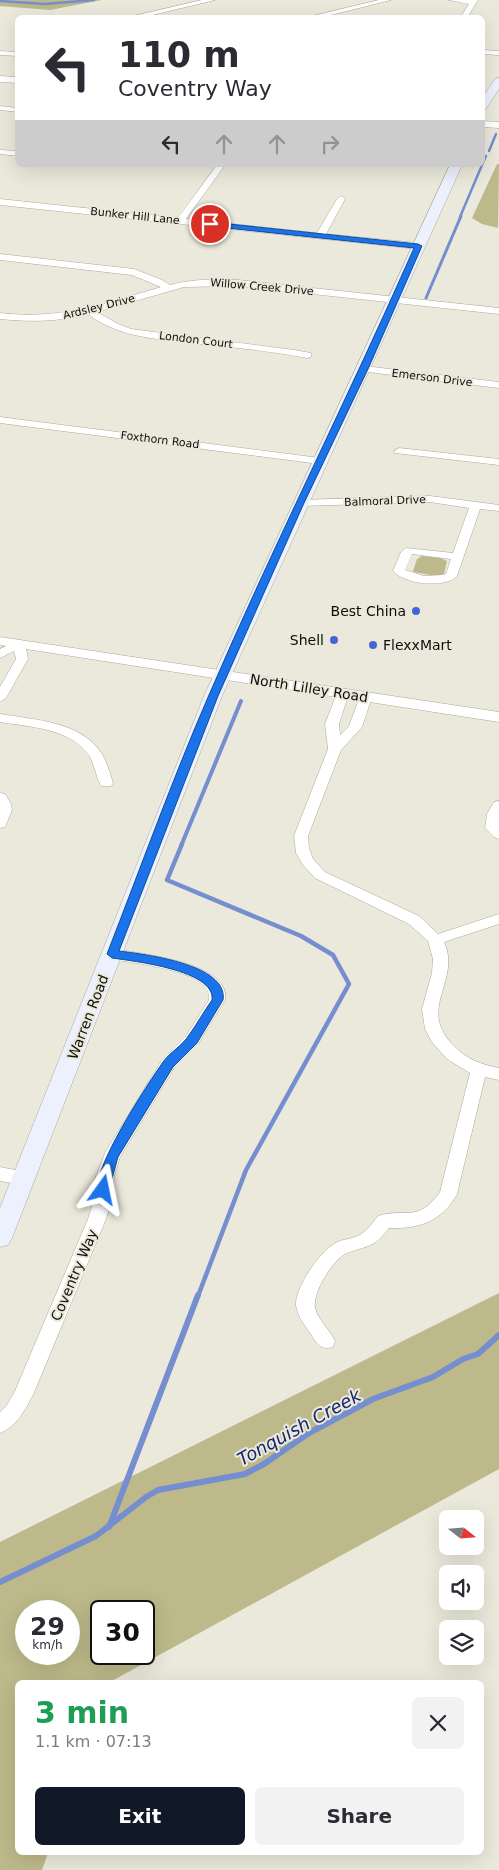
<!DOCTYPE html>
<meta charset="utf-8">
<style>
body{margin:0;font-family:"DejaVu Sans",sans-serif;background:#f2f2f3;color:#2b2b33;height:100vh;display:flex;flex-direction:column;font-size:19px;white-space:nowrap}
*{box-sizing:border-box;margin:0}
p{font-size:16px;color:#7c7c81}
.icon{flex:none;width:28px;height:28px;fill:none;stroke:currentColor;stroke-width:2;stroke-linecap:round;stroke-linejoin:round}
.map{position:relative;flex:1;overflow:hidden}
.details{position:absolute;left:15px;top:1680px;width:469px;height:175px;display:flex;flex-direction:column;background:#fff;border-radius:8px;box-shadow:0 5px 20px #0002}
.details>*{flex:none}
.hud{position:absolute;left:15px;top:15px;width:470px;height:152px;border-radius:8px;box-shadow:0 5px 20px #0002;background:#fff;color:#2b2b33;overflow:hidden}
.needle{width:32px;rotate:107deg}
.fabs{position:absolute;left:439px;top:1510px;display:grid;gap:10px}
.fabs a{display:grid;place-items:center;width:45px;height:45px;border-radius:8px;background:#fff;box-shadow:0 5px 20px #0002;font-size:25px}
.speed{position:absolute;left:15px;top:1600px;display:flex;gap:10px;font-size:25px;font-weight:700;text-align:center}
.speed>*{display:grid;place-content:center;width:65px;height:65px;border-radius:50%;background:#fff;box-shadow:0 5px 20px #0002;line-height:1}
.speed small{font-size:12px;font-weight:400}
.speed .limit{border:2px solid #111;border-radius:8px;background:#fff;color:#111}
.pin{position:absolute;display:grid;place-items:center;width:42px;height:42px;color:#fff;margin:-21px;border:2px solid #fff;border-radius:50%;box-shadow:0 1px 5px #0007}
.me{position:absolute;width:55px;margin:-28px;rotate:12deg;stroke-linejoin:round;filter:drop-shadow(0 0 4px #0008)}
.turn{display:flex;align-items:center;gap:18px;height:105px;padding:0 20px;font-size:22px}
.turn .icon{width:65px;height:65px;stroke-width:2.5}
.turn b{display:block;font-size:35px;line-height:42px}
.lanes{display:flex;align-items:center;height:48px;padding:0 20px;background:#0003;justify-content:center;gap:25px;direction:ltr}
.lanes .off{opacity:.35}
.round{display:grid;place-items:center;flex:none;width:52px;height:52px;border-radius:8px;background:#f2f2f3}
.overview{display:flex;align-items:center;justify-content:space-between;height:85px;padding:0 20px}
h1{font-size:30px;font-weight:700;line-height:38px;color:#1e9e55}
.cta{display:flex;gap:10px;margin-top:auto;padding:10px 20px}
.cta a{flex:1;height:58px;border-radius:8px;background:#111827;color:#fff;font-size:20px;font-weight:700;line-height:58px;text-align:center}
.cta a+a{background:#f2f2f3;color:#2b2b33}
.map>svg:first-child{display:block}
.green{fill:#beb98a;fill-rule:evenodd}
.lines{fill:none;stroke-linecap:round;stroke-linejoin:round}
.stream-far4{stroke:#758ecf;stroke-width:2.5}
.stream-far3{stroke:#758ecf;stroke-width:3}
.stream-far2{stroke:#758ecf;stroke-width:4}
.stream-far1{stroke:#758ecf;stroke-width:4.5}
.stream{stroke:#758ecf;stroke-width:6}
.minor-casing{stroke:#aaa99c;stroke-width:1}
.tertiary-casing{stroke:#aaa99c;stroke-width:1}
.secondary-casing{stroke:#aaa99c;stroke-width:1}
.minor{fill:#fff;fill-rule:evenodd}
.tertiary{fill:#fff;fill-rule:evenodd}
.secondary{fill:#ecf1fd;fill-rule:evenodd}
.route{fill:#1a73e8;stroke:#114b97}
.poi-dot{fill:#4465d8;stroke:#eae9db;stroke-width:2}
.labels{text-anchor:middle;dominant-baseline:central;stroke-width:4;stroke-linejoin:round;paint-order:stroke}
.far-street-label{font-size:11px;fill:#0e0d09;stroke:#eae9db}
.poi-label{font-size:14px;fill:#0e0d09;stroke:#eae9db;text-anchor:end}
.street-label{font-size:14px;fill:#0e0d09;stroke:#eae9db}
.near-water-label{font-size:18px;font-style:italic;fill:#162673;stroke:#eae9db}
</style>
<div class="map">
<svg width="499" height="1870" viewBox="0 0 499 1870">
<rect width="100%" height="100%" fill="#eae9db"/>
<g class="green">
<path d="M0,0h102l-52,10 -50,-4z"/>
<path d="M497,164h2l-1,64 -16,-4 -10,-6z"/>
<path d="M422,556l18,2 7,3 -3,13 -9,2 -21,-4 -1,-1 4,-12z"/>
<path d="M499,1293v176l-389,213h-92v170l30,1 -6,17h-42v-328zM69,1611v43h-43v-43zM144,1611v43h-43v-43z"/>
</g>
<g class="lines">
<g class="stream-far4">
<path d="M0,1l45,3 49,-4"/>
<path d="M489,151l7,-17"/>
<path d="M482,165l4,-9"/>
<path d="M460,217l22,-52"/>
</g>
<path class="stream-far3" d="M426,298l35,-82"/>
<path class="stream-far2" d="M181,846l60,-145"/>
<path class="stream-far1" d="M182,844l-15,36 134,56 32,19 16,29 -103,186 -48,126"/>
<g class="stream">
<path d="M109,1527l89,-232"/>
<path d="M0,1582l96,-46 50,-39 12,-7 87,-16 19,-10 45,-31 64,-34 60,-22 30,-18 15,-5 21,-19"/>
</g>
<g class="minor-casing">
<g id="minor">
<path d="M202,0h13l-75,18h-15z"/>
<path d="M379,0h12l-72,18h-15z"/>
<path d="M449,0h29l-11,18h-7l9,-14z"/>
<path d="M482,50l17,1v4l-17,-1z"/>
<path d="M0,51l18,1v4l-18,-1z"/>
<path d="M0,106l18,2v4l-18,-2z"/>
<path d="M0,150l18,1v5l-18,-2z"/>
<path d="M217,165h8l-39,54 131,14 20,-34 4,-3 4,3 -19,35 92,9 4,3 -4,3 -418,-44v-6l178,19z"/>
<path d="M0,254l134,15 28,11 8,5c22,-6 45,-6 68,-5l261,28v6l-261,-28 -54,1 -87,25 21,12 13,5 163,21 17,3v4l-4,1c-35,-7 -71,-10 -106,-14 -39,-5 -81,-5 -113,-30 -29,8 -59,8 -88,5v-6c60,7 104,-9 161,-26l-29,-12 -132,-15z"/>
<path d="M364,366l135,16v6l-139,-17v-4z"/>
<path d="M0,417l320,41 5,3 -5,3 -320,-41z"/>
<path d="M399,448l100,11v6l-104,-12 -1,-2z"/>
<path d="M430,496l69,9v6l-19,-2 -23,67c-12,13 -53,8 -64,-5l8,-19 5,-4 47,5 16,-45 -39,-6 -130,4 -6,-3 6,-3zM412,554l39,5 -5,15 -3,1 -19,1 -19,-6z"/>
<path d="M19,640l6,4 3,15 -22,39 -6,4v-15l16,-28 -2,-8 -14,7v-9z"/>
<path d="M343,689l6,4 -10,31 1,11 9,-9 12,-32 5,-1 6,4 -10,30 -21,23 -33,86 1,12 4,11 12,13 94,44 19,18 61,-20v10l-55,18c18,39 -29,67 11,105 12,12 27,18 44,21v12l-14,-3 -28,117c-15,28 -39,35 -68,34 -16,21 -21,17 -42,25 -14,6 -35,40 -32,55 3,12 15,22 20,33l-2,6c-13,4 -17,-5 -23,-14 -6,-9 -13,-18 -14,-28 -1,-17 23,-52 38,-61 5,-4 11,-4 18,-6 11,-2 19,-13 26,-22 29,-9 39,8 62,-24l30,-119 -23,-14 -15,-17 -7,-13 -3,-20 10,-36 1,-14 -5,-18 -19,-17 -94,-46 -12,-13 -7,-12 -2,-17 34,-87 -3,-25 12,-31z"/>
<path d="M0,714c35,6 81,7 102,40 5,9 8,19 11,29l-2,3h-10c-5,-9 -6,-20 -11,-29 -18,-29 -60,-30 -90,-35z"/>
<path d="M0,793l5,1 6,10 1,6 -7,17 -5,1z"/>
<path d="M499,801v38l-5,-2 -9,-9 2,-14 7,-12z"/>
<path d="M112,949c24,4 120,13 113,51l-27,44 -24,24 -54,89 -6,19 -3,27 -5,16 -73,176c-8,15 -17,32 -33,38v-21l7,-7 8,-14 73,-172 5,-16 3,-27 10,-25 56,-91 24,-24 23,-36c6,-31 -83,-37 -102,-42l-3,-4 3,-4z"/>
<path d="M0,1167l30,6 3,5 -3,5 -6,2 -24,-4z"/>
</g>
</g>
<g class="tertiary-casing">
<g id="tertiary">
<path d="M0,76l18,1v6l-18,-1z"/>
<path d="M482,121l17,1v6l-17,-1z"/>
<path d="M0,637l499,75v10l-499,-77z"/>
</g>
</g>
<g class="secondary-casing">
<g id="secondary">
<path d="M499,78v11l-13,20 -4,1v-12l13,-19z"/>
<path d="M450,165h12l-240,531 -210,542 -4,7 -8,2v-39l204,-512z"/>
</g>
</g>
<use href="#minor" class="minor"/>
<use href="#tertiary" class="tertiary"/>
<use href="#secondary" class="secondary"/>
</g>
<path class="route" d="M210,222l208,22 4,2 -54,123 -64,134 -86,193 -99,255c24,3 110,13 104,49l-26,43 -24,24 -55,90 -10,36h-9c-11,-19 50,-111 64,-131 7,-10 19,-16 26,-27 8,-11 15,-24 23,-35 4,-30 -80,-39 -100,-42l-5,-4c34,-87 65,-174 102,-259 65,-151 139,-297 205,-447l-206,-22 -1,-2z"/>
<g class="poi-dot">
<circle cx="416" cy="611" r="5"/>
<circle cx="334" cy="640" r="5"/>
<circle cx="373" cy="645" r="5"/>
</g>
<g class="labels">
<g class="far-street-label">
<text transform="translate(135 216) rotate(6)">Bunker Hill Lane</text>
<text transform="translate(262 287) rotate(5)">Willow Creek Drive</text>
<text transform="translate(99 307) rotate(-14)">Ardsley Drive</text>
<text transform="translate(196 340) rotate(7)">London Court</text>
<text transform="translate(432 378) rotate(7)">Emerson Drive</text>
<text transform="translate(160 440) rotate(7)">Foxthorn Road</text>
<text transform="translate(385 501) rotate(-2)">Balmoral Drive</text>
</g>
<g class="poi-label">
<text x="406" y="611">Best China</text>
<text x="324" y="640">Shell</text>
<text x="383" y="645" text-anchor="start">FlexxMart</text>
</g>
<g class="street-label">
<text transform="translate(309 688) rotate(9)">North Lilley Road</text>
<text transform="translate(88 1017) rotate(-69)">Warren Road</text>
<text transform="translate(74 1275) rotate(-67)">Coventry Way</text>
</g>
<g class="near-water-label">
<text transform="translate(299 1427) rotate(-29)">Tonquish Creek</text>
</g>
</g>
</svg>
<div class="fabs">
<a><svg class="needle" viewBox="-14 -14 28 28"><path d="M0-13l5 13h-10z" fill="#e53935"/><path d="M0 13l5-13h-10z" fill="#7c7c81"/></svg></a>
<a><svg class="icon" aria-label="sound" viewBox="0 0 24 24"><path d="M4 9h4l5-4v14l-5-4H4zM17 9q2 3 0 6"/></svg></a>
<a><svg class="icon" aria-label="layers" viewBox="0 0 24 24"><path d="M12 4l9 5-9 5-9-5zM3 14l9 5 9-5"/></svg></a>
</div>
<div class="speed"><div>29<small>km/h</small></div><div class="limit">30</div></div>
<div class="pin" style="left:210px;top:224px;background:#d93025"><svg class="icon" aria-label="arrive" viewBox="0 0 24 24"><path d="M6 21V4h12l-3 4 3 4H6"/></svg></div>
<svg class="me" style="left:103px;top:1190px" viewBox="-20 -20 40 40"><path d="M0-17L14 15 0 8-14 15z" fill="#1a73e8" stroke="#fff" stroke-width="4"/></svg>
<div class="hud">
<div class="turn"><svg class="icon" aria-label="left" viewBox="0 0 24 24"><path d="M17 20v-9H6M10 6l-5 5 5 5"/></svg><div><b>110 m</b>Coventry Way</div></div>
<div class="lanes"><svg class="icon" aria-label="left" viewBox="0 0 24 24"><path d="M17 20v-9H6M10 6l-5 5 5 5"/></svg><svg class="icon off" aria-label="ahead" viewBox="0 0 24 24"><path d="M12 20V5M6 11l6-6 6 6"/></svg><svg class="icon off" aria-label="ahead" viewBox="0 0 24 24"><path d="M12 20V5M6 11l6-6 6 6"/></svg><svg class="icon off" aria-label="right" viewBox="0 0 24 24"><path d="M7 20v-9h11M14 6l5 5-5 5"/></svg></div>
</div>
<section class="details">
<div class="overview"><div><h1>3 min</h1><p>1.1 km · 07:13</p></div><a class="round"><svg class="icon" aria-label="close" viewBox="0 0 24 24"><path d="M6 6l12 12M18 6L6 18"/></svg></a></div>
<div class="cta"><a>Exit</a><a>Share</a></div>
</section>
</div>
